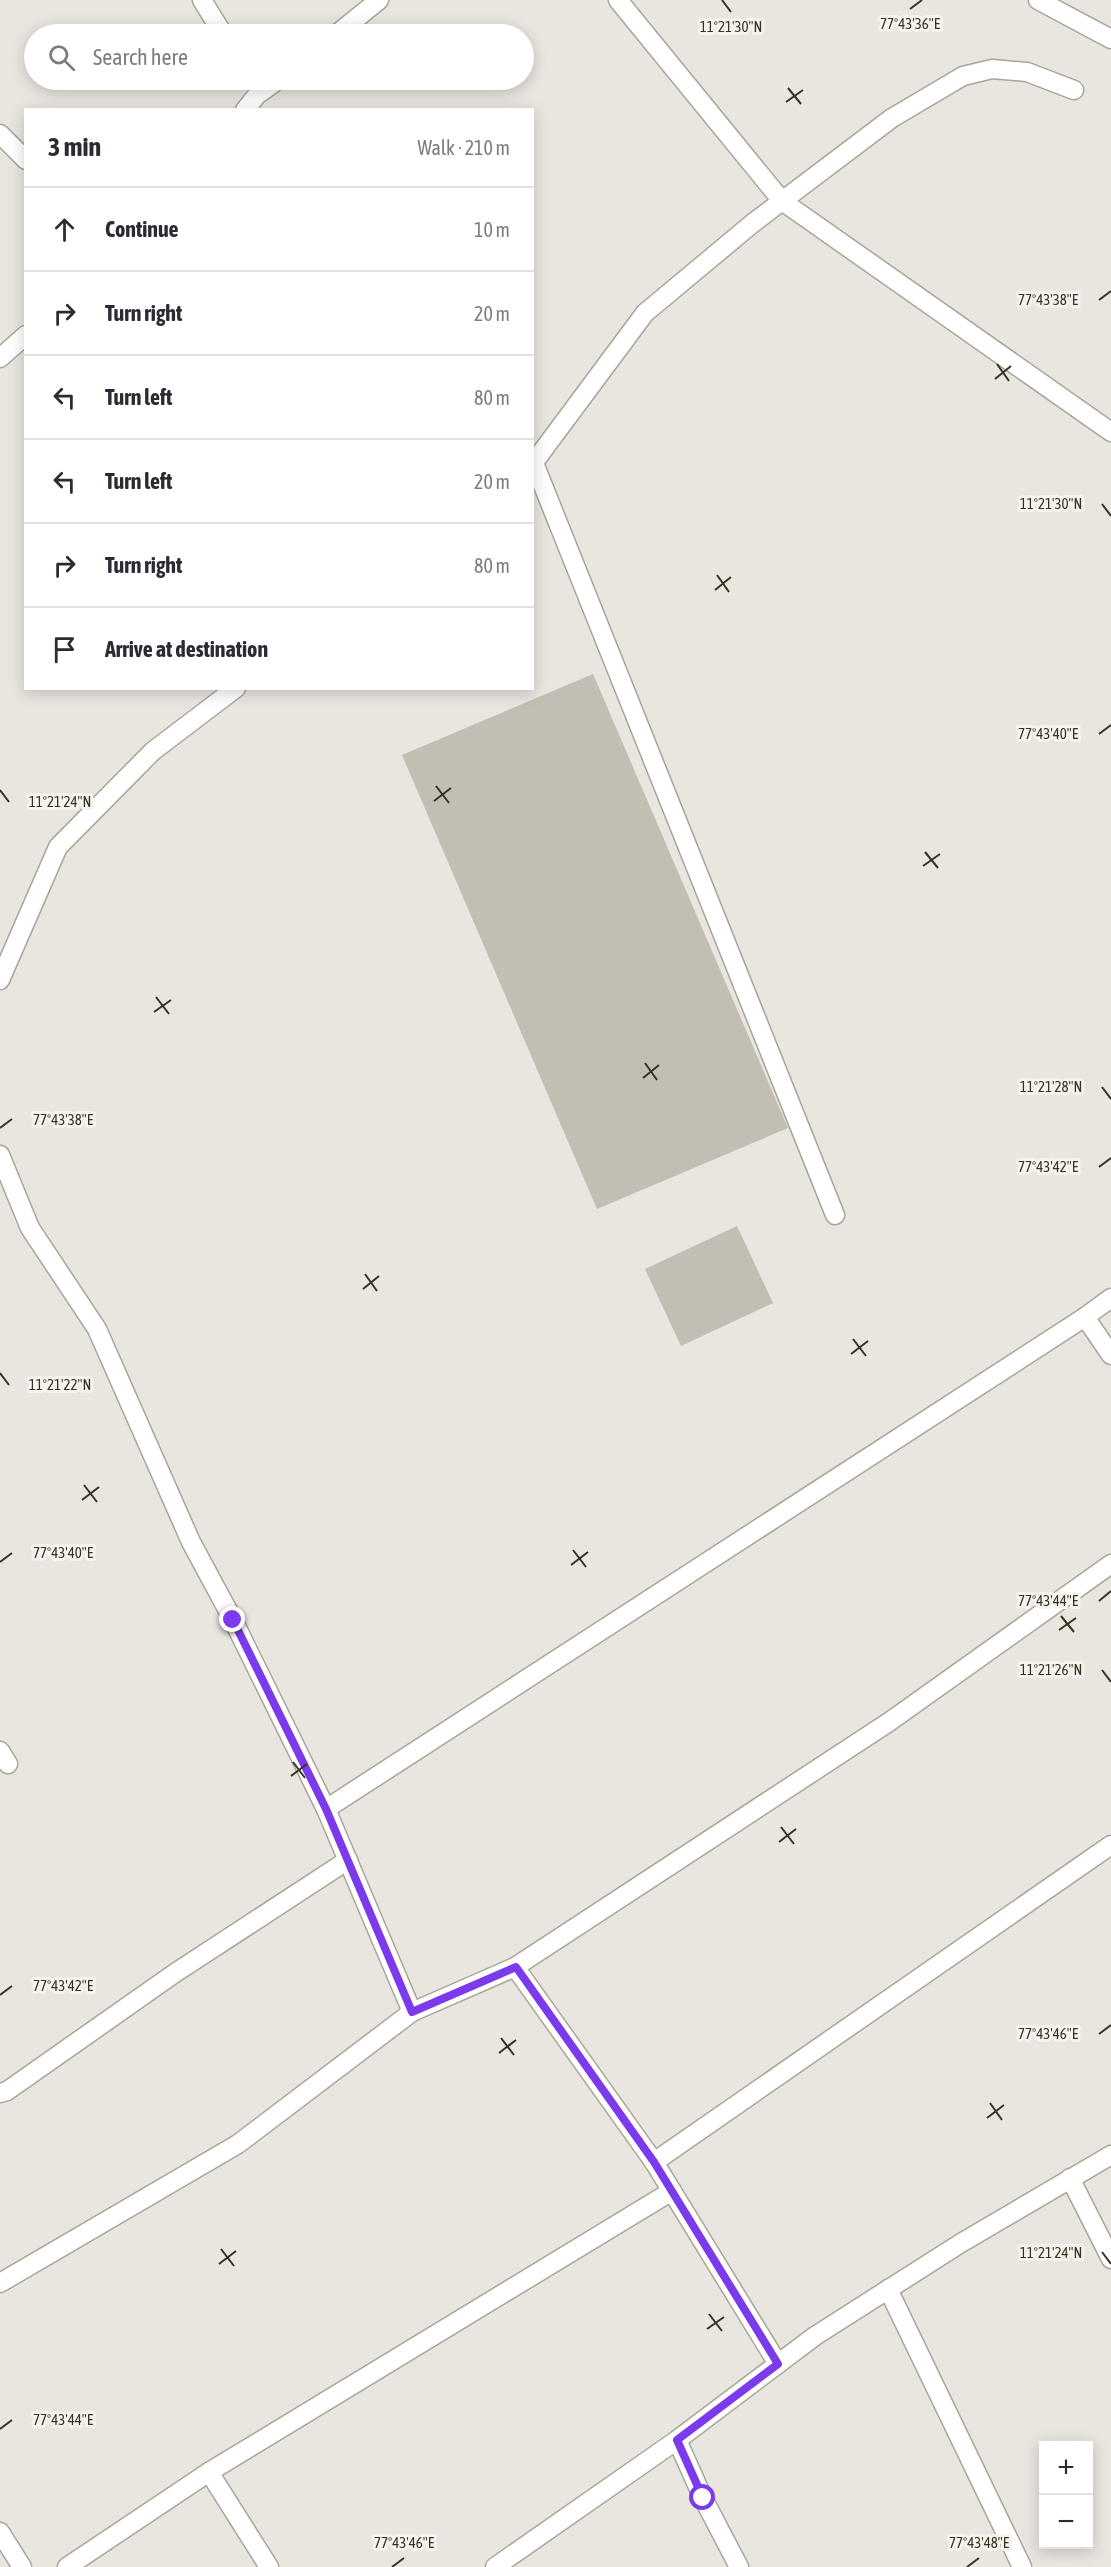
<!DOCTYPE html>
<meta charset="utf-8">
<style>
body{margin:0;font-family:"Asap Condensed",sans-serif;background:#f2f2f3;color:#2b2b33}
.controls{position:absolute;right:18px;bottom:18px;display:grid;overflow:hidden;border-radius:0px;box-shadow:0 3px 15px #0003}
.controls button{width:54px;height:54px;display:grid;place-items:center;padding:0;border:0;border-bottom:2px solid #e1e1e2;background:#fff;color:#2b2b33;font:30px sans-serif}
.stop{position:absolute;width:18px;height:18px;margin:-14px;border:4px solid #7c3aed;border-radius:50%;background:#fff}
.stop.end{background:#7c3aed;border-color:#fff;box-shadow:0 2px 6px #0008}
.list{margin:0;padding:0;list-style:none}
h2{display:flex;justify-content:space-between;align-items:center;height:78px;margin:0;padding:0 24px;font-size:26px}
h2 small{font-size:20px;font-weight:400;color:#7c7c81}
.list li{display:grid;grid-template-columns:39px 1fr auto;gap:18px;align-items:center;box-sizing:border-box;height:84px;padding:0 24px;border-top:2px solid #e1e1e2}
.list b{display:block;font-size:22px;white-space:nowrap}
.list em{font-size:20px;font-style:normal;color:#7c7c81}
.icon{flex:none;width:33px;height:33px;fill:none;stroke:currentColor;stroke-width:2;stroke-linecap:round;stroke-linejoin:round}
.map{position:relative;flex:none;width:1111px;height:2567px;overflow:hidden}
.search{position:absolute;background:#fff;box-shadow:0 3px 15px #0003;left:24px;top:24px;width:510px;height:66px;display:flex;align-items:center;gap:15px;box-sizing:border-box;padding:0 21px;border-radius:33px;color:#7c7c81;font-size:22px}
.panel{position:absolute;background:#fff;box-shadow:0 3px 15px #0003;left:24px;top:108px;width:510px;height:582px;border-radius:0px}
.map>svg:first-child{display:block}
</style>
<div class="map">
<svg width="1111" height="2567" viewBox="0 0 1111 2567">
<rect width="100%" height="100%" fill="#e9e5df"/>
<g fill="#c3beb4">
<path d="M593 674 788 1128 597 1209 402 755Z"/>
<path d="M737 1226 773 1303 681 1346 645 1269Z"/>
</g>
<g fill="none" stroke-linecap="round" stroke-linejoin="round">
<defs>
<g id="street">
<path d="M202 0 223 34"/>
<path d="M618 0 782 201 1111 432"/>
<path d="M1038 0 1111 39"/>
<path d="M337 34 379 0"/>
<path d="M245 110 257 95 278 80"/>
<path d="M0 134 26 160"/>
<path d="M0 358 26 335"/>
<path d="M534 463 835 1215"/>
<path d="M532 465 645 313 753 223 892 118 963 76 992 69 1027 72 1074 90"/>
<path d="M0 980 58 847 153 751 236 688"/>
<path d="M0 1155 30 1228 97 1329 191 1542 233 1620 326 1809 412 2012"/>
<path d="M1085 1317 1111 1355"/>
<path d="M0 1751 8 1764"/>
<path d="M326 1809 1085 1317 1111 1298"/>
<path d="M515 1967 654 2162 778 2364"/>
<path d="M0 2093 7 2091 175 1973 348 1860"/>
<path d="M654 2162 1111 1845"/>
<path d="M1070 2178 1111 2259"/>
<path d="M0 2283 238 2144 412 2012 515 1967 889 1722 1111 1564"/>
<path d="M888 2289 1022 2567"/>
<path d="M677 2440 703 2498 739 2567"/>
<path d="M209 2472 269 2567"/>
<path d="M0 2532 22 2567"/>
<path d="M67 2567 209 2472 672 2191"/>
<path d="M495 2567 677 2440 815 2336 961 2243 1111 2155"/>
</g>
</defs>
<use href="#street" stroke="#a9a59b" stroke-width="21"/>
<use href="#street" stroke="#fff" stroke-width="18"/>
</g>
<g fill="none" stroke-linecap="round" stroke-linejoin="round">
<path stroke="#7c3aed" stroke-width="8" d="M233 1620 326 1809 412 2012 516 1967 654 2162 778 2364 677 2440 703 2498"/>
</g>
<path fill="none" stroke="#383321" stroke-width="2" d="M722 0 731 12M910 9 922 0M788 88 801 104M786 102 803 90M1099 300 1111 291M997 364 1009 381M995 379 1011 366M1102 504 1111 516M717 575 729 592M715 590 731 577M1099 734 1111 725M436 786 449 803M0 790 9 802M434 801 451 788M925 852 938 868M923 866 940 854M156 997 169 1014M154 1012 171 1000M645 1063 657 1080M643 1078 659 1065M1102 1087 1111 1099M0 1128 12 1119M1099 1167 1111 1158M365 1274 377 1291M363 1289 379 1276M853 1339 866 1356M851 1354 868 1341M0 1373 9 1385M84 1485 97 1502M82 1500 99 1487M573 1550 586 1567M0 1562 12 1553M571 1565 588 1552M1099 1601 1111 1591M1061 1616 1074 1632M1059 1630 1076 1618M1102 1670 1111 1682M293 1762 305 1778M291 1776 307 1764M781 1827 794 1844M779 1842 796 1829M0 1995 12 1986M1099 2034 1111 2025M501 2038 514 2055M499 2053 516 2040M990 2103 1002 2120M987 2118 1004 2105M221 2249 234 2266M1102 2252 1111 2264M219 2264 236 2251M709 2314 722 2331M707 2329 724 2317M0 2429 12 2420M392 2567 404 2558M967 2567 979 2558"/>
<g font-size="15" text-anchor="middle" fill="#383321" stroke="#f6f3ef" stroke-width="6" stroke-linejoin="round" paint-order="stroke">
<text x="910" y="29">77°43'36"E</text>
<text x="731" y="32">11°21'30"N</text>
<text x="1048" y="305">77°43'38"E</text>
<text x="1051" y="509">11°21'30"N</text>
<text x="1048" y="739">77°43'40"E</text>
<text x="60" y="807">11°21'24"N</text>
<text x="1051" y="1092">11°21'28"N</text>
<text x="63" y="1125">77°43'38"E</text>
<text x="1048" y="1172">77°43'42"E</text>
<text x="60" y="1390">11°21'22"N</text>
<text x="63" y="1558">77°43'40"E</text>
<text x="1048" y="1606">77°43'44"E</text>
<text x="1051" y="1675">11°21'26"N</text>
<text x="63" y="1991">77°43'42"E</text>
<text x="1048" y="2039">77°43'46"E</text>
<text x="1051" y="2258">11°21'24"N</text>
<text x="63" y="2425">77°43'44"E</text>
<text x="404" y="2548">77°43'46"E</text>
<text x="979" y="2548">77°43'48"E</text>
</g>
</svg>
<div class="controls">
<button>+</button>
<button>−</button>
</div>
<div class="stop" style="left:703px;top:2498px"></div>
<div class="stop end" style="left:233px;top:1620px"></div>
<div class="search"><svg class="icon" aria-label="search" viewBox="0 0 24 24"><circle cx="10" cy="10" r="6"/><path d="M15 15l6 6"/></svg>Search here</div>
<section class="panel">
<h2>3 min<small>Walk · 210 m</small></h2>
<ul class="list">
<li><svg class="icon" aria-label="ahead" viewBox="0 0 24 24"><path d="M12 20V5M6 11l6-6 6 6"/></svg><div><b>Continue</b></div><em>10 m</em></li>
<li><svg class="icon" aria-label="right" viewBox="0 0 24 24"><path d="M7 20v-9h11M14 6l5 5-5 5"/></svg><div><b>Turn right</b></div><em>20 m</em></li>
<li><svg class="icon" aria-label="left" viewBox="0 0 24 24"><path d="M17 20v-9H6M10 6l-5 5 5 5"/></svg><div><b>Turn left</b></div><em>80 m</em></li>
<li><svg class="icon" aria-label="left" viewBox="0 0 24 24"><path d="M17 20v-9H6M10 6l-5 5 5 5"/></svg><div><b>Turn left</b></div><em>20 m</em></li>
<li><svg class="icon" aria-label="right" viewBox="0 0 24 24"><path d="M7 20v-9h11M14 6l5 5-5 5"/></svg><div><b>Turn right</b></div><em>80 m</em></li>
<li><svg class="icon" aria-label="arrive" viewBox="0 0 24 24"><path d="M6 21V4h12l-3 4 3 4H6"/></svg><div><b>Arrive at destination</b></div></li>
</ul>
</section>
</div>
